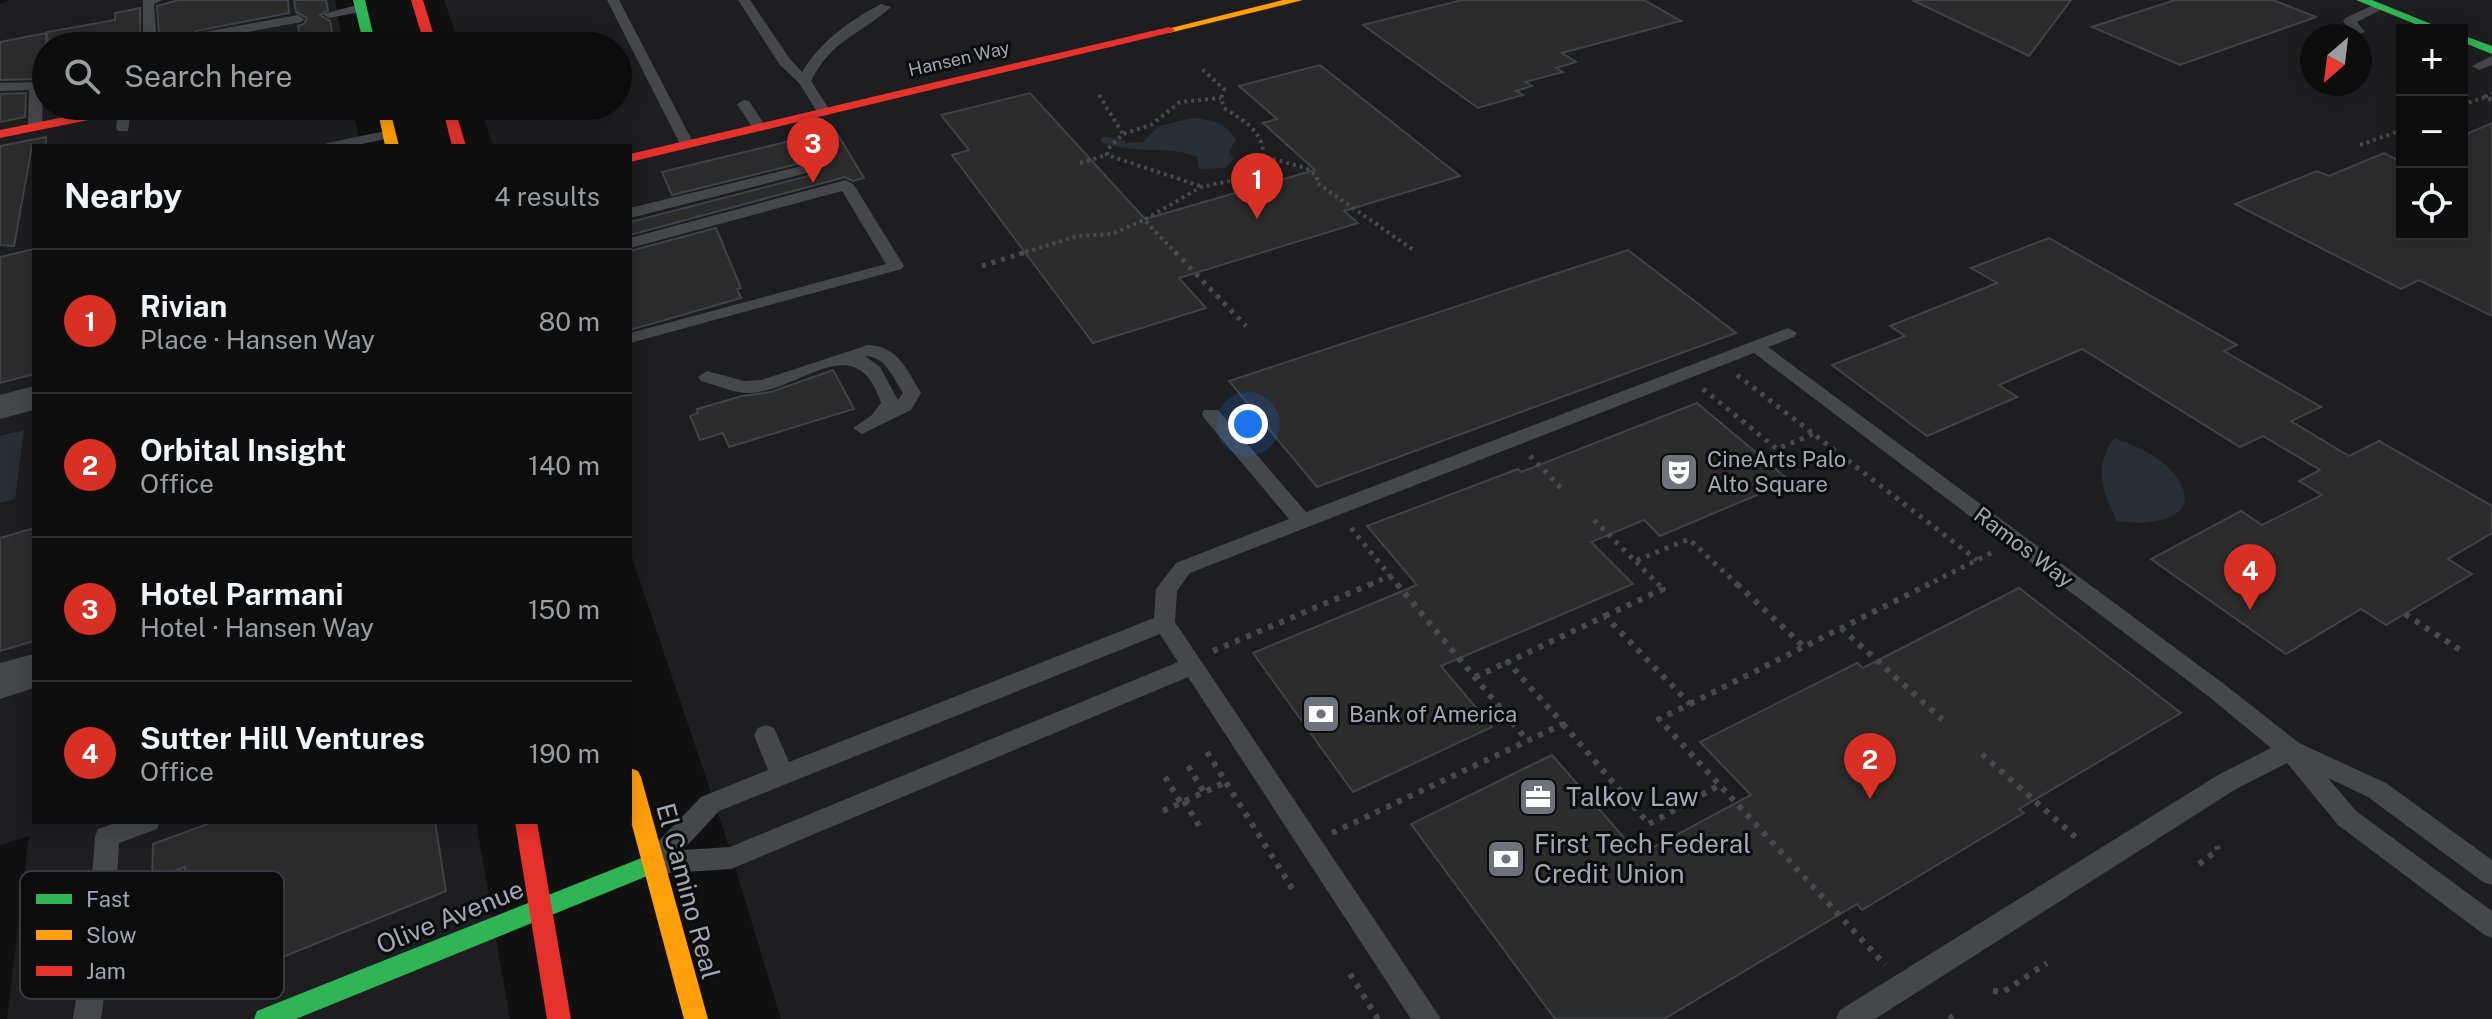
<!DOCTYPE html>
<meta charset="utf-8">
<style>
body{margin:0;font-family:"Public Sans",sans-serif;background:#1b1b1c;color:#f1f3f6}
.controls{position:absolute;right:24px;top:24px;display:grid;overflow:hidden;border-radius:0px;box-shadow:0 4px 20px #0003}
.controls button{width:72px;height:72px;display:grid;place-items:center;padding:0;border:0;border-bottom:2px solid #2d2d2e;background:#0d0d0e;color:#f1f3f6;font:40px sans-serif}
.compass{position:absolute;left:2300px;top:24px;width:72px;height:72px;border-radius:50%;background:#0d0d0e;box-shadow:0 4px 20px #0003;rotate:208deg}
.you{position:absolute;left:1248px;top:424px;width:28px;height:28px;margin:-20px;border:6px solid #fff;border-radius:50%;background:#1a73e8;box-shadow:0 0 0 12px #1a73e833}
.badge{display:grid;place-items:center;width:52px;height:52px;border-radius:50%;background:#d93025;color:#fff;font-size:26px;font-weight:700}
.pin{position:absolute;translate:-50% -66px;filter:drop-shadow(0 2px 4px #0008)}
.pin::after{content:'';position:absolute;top:42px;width:28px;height:24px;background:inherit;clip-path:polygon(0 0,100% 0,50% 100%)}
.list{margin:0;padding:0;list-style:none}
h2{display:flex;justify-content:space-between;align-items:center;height:104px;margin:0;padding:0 32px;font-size:34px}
h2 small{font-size:26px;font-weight:400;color:#9a9c9e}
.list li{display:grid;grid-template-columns:52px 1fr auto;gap:24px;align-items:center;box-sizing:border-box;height:144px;padding:0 32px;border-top:2px solid #2d2d2e}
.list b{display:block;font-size:30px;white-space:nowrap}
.list p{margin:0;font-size:26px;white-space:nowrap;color:#9a9c9e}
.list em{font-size:26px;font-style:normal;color:#9a9c9e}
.icon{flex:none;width:44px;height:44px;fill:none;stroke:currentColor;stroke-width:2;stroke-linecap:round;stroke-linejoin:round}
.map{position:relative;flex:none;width:2492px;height:1019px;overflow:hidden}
.search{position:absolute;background:#0d0d0e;box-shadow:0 4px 20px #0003;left:32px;top:32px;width:600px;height:88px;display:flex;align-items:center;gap:20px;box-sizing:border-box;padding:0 28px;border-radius:44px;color:#9a9c9e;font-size:30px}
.panel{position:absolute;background:#0d0d0e;box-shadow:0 4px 20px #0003;left:32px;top:144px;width:600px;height:680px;border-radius:0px}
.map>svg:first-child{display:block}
</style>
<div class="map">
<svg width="2492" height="1019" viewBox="0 0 2492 1019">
<rect width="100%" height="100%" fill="#111112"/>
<g fill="#1e1e20" fill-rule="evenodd">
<path d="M10 0H335L343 46H46V106H353L360 146H34V822H476L510 1019H7L29 836 0 845V4Z"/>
<path d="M444 0H2492V1019H781L723 828 630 552V146H493L480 106H618V46H460ZM2402 30H2462V234H2402ZM2312 36H2360V84H2312Z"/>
</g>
<g fill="#282e34">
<path d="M1192 118C1210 120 1227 122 1236 140L1229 151 1234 159 1225 168 1199 169 1197 157C1171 146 1147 153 1122 147L1124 143 1143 142 1159 126Z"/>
<path d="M24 430 15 499 0 503V436Z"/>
<path d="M2114 438C2137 446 2163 457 2177 478 2207 521 2144 526 2117 521 2102 492 2093 467 2114 438Z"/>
</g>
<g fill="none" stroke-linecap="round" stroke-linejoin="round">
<path stroke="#282e34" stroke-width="7" d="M1104 140 1123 144"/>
</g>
<g fill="#2c2c2d" stroke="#404246" stroke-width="2">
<path d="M179 0H288L289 13 196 31V46H160L157 6Z"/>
<path d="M294 0H326L328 10 320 15 330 21 333 36 325 41 332 46H301L298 26 304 24 307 18 296 12Z"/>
<path d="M1462 0H1644L1681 21 1562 53 1576 62 1556 68 1563 72 1525 82 1532 86 1516 91 1523 95 1478 108 1363 25Z"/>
<path d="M1912 0H2071L2029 56Z"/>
<path d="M2175 0H2273L2316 17 2180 65 2092 27Z"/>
<path d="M140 8V46H48L47 32 115 20V13Z"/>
<path d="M46 33V86L36 79 0 80V42Z"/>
<path d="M1320 65 1460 176 1344 211 1358 223 1179 278 1206 308 1093 343 952 155 969 150 941 115 1030 93 1145 219 1315 170 1263 123 1277 119 1239 86Z"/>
<path d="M26 93 25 117 0 122V94Z"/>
<path d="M2492 123V316L2419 280 2401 289 2235 204 2317 171 2329 176 2384 153 2402 162V234H2462V136Z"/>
<path d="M835 130 864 178 853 181 845 177 630 235V222L816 174 820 167 809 161 672 195 662 172Z"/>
<path d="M46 137V146H32L14 246 0 245V146Z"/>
<path d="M716 228 741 288 737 289 741 298 630 330V251Z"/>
<path d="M2049 238 2237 345 2224 351 2321 407 2291 421 2349 456 2379 441 2492 506V533L2448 559 2472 574 2386 625 2361 609 2286 654 2151 559 2241 511 2262 525 2322 495 2299 481 2320 470 2263 436 2240 447 2082 349 1999 385 2017 397 1927 436 1832 365 1905 336 1890 326 1997 283 1971 268Z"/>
<path d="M34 249V374L0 383V257Z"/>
<path d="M1628 250 1736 333 1317 487 1229 381Z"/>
<path d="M833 370 854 409 729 447 723 433 700 440 690 416 698 413 697 409 742 396 771 392Z"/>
<path d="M1697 403 1790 481 1660 536 1644 520 1591 542 1633 584 1441 666 1492 727 1353 792 1253 653 1417 585 1367 526 1518 469 1521 472Z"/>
<path d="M34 528V641L0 651V538Z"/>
<path d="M2019 588 2181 713 2019 809 2024 813 1862 910 1857 904 1664 1019H1555L1411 824 1552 755 1639 855 1751 795 1700 742 1857 663 1863 668Z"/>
<path d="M213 822H435L446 891 186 996 185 867 152 879 153 844Z"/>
</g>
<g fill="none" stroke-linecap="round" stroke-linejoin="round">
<g stroke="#47494c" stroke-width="4" stroke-dasharray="3 4" stroke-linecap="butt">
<path d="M1099 95 1123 134"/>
<path d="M2485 97 2492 93"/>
<path d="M2462 105 2485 97 2492 100"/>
<path d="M2360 145 2402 130"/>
<path d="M1266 157 1306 168 1317 176V183L1415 251"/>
<path d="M1080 163 1107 155"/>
<path d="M1200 186 1107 155 1108 149 1123 134 1151 125 1180 102 1221 98"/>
<path d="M1019 254 1078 236 1112 234 1144 220"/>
<path d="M1177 254 1144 220 1201 187 1249 177 1263 165C1267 134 1248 123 1224 108L1221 98 1224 89 1201 68"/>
</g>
<g stroke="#47494c" stroke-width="5" stroke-dasharray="4 6" stroke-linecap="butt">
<path d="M1175 252 1246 326"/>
<path d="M982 266 1026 252"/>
<path d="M1737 375 1977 560"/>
<path d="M1703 389 1777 449 1813 434"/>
<path d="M1530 456 1563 490"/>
<path d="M1594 520 1635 561 1689 539 1739 586"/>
<path d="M1351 528 1390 576 1366 586"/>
<path d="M1636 562 1660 586"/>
<path d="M1390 576 1398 586"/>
<path d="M1925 586 1993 552"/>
</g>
<g stroke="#47494c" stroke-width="6" stroke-dasharray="5 7" stroke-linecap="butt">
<path d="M1397 584 1528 741"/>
<path d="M1737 584 1804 647"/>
<path d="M2405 614 2460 650"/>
<path d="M1605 616 1663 589 1658 584"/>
<path d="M1841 628 1944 721"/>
<path d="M1213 651 1371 584"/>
<path d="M1475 677 1508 662"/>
<path d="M1690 704 1929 584"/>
<path d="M1563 724 1649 824 1720 785"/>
<path d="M1207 752 1295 893"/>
<path d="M1982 754 2080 841"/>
<path d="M1188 766 1204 792"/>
<path d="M1165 777 1181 803"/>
<path d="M1184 801 1201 829"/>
<path d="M1163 811 1224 783"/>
<path d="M1332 833 1563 724 1508 662 1605 616 1690 704 1659 719 1885 965"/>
<path d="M2199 864 2218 850 2217 846"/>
<path d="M1350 974 1378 1019"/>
<path d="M1993 991 2003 992 2047 963"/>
<path d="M1949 1019 1954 1016"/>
</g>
<g fill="#46474a" fill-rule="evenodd">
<path d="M143 0H162L154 4 157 46H143Z"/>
<path d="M607 0H619L694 144 692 147H682L680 144Z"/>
<path d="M738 0H750L790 59 802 72C821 41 849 21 881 4L891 7C860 35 832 39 811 81L831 112 824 116 819 115 799 83 780 65Z"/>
<path d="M361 4 367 8 365 11 329 18 323 14Z"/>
<path d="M2376 4 2386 7 2357 22 2365 32 2354 35 2343 21 2345 18Z"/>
<path d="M298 15 304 19 302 22 215 38 216 46H202L204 32Z"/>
<path d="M367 30 373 34 372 37 334 44 328 40Z"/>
<path d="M2492 56V65L2479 70 2472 66Z"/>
<path d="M36 82 43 86 42 127 35 131 28 127 29 90 0 91V83Z"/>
<path d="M744 100 749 101 766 127 764 130 759 131 754 130 737 104Z"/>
<path d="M119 106 131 109 128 131H118L116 128Z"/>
<path d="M346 106H372L328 118 321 114Z"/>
<path d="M390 130 395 131V137L353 146H325L327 143Z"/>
<path d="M810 164 817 168 815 171 630 218V208Z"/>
<path d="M846 180 854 185 904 266 902 269 630 343V333L886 264 842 191 630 248V238Z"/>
<path d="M1788 328 1797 333 1794 337 1768 347 2224 684 2299 743 2386 783 2492 860V885L2483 882 2368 797 2328 778 2356 811 2492 911V938L2483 934 2338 825 2287 763 2236 789 1875 1019H1836L1840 1010 2218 775 2271 748 2208 696 1754 353 1190 573 1177 591 1175 622 1441 1019H1411L1188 677 731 869 654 874 645 871 641 863 645 855 701 797 768 770 754 735 758 728 766 725 774 728 789 762 1154 618 1156 589 1176 563 1289 519 1204 418 1202 414 1204 410H1218L1306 512ZM1160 634 1178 662 730 847 683 850 719 811Z"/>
<path d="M868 345C898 346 907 370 921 393L911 410 862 434 853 428 872 415 881 403C856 326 802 390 750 393 733 393 716 385 701 381L698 377 707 371 744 381 761 380ZM865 356C886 356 893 378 903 393L898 400 880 367Z"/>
<path d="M119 822H160L157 829 119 843 115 914 101 1019H73L89 914 95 837 98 829Z"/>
</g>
<g fill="#46474a" fill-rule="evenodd">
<path d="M34 386V410L0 419V395Z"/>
<path d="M34 654V688L0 699V663Z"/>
</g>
<g fill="#30b455" fill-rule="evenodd">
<path d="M353 0H365L376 46H364Z"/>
<path d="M2356 0H2372L2446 30H2430Z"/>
<path d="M2462 35 2492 46V54L2462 42Z"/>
<path d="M654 853 662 856 665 863 662 870 296 1019H254L257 1011Z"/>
</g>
<g fill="#ff9f0a" fill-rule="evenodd">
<path d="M1283 0H1303L1169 33 1163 30Z"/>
<path d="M377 106H389L399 146H385Z"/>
<path d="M630 768 638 771 641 777 708 1019H684L630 818Z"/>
</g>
<g fill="#e5322d" fill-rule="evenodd">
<path d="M411 0H423L437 46H425Z"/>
<path d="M1169 27 1175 30 1173 32 630 162V154Z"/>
<path d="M119 106H144L138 110 0 138V130Z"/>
<path d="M442 106H454L466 146H452Z"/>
<path d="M515 822H537L571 1019H547Z"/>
</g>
</g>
<defs>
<symbol id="theatre-square" viewBox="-11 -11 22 22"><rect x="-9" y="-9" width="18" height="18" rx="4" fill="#6f727b" stroke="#0c0c0d"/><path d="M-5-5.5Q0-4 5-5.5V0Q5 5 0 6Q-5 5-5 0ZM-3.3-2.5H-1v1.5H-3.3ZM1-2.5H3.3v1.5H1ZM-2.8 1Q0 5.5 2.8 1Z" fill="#fff"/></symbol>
<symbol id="bank-square" viewBox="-11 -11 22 22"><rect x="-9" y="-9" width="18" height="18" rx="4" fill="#6f727b" stroke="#0c0c0d"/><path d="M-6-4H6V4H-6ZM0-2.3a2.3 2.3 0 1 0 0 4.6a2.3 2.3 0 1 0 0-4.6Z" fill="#fff"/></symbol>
<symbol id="office-square" viewBox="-11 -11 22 22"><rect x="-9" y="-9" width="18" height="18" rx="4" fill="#6f727b" stroke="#0c0c0d"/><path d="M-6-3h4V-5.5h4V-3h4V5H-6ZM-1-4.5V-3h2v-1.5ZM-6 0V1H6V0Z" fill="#fff"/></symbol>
</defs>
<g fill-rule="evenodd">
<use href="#theatre-square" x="1657" y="450" width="44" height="44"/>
<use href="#bank-square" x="1299" y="692" width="44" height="44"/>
<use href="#office-square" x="1516" y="775" width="44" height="44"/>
<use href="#bank-square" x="1484" y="837" width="44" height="44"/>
</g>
<g text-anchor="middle" stroke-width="6" stroke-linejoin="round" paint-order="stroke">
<g font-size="18" fill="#a2a7b3" stroke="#0c0c0d">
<text transform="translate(959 59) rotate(-13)" y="6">Hansen Way</text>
</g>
<g font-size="22" fill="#a2a7b3" stroke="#0c0c0d" text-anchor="start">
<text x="1707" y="467">CineArts Palo<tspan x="1707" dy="25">Alto Square</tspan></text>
<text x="1349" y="722">Bank of America</text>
</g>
<g font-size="22" fill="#a2a7b3" stroke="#0c0c0d">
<text transform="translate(2024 547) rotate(37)" y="8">Ramos Way</text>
</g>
<g font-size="26" fill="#a2a7b3" stroke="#0c0c0d" text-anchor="start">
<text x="1566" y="806">Talkov Law</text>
<text x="1534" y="853">First Tech Federal<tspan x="1534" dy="30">Credit Union</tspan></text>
</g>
<g font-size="26" fill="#a2a7b3" stroke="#0c0c0d">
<text transform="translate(688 891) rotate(75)" y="9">El Camino Real</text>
<text transform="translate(450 917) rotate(-22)" y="9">Olive Avenue</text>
</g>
</g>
<rect x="20" y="871" width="264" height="128" rx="12" fill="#0c0c0d" stroke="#393a3f" stroke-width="2"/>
<rect x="36" y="894" width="36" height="10" fill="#30b455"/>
<rect x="36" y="930" width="36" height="10" fill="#ff9f0a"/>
<rect x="36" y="966" width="36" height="10" fill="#e5322d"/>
<g font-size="22" fill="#a2a7b3">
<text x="86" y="907">Fast</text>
<text x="86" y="943">Slow</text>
<text x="86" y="979">Jam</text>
</g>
</svg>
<div class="controls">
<button>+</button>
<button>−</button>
<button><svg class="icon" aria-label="locate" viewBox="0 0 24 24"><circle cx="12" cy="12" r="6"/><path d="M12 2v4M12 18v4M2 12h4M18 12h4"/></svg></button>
</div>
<svg class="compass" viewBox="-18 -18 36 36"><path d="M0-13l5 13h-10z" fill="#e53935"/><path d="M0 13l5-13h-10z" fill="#9a9c9e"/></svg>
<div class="you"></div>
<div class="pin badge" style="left:1257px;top:219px">1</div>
<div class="pin badge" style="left:1870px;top:799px">2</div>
<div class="pin badge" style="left:813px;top:183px">3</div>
<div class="pin badge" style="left:2250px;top:610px">4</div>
<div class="search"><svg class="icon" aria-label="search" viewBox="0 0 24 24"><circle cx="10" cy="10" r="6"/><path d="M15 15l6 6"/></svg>Search here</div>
<section class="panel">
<h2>Nearby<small>4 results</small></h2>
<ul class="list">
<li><span class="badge">1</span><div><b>Rivian</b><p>Place · Hansen Way</p></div><em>80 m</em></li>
<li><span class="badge">2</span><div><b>Orbital Insight</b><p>Office</p></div><em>140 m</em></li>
<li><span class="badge">3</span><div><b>Hotel Parmani</b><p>Hotel · Hansen Way</p></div><em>150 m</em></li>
<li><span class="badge">4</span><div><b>Sutter Hill Ventures</b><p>Office</p></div><em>190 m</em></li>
</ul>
</section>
</div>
